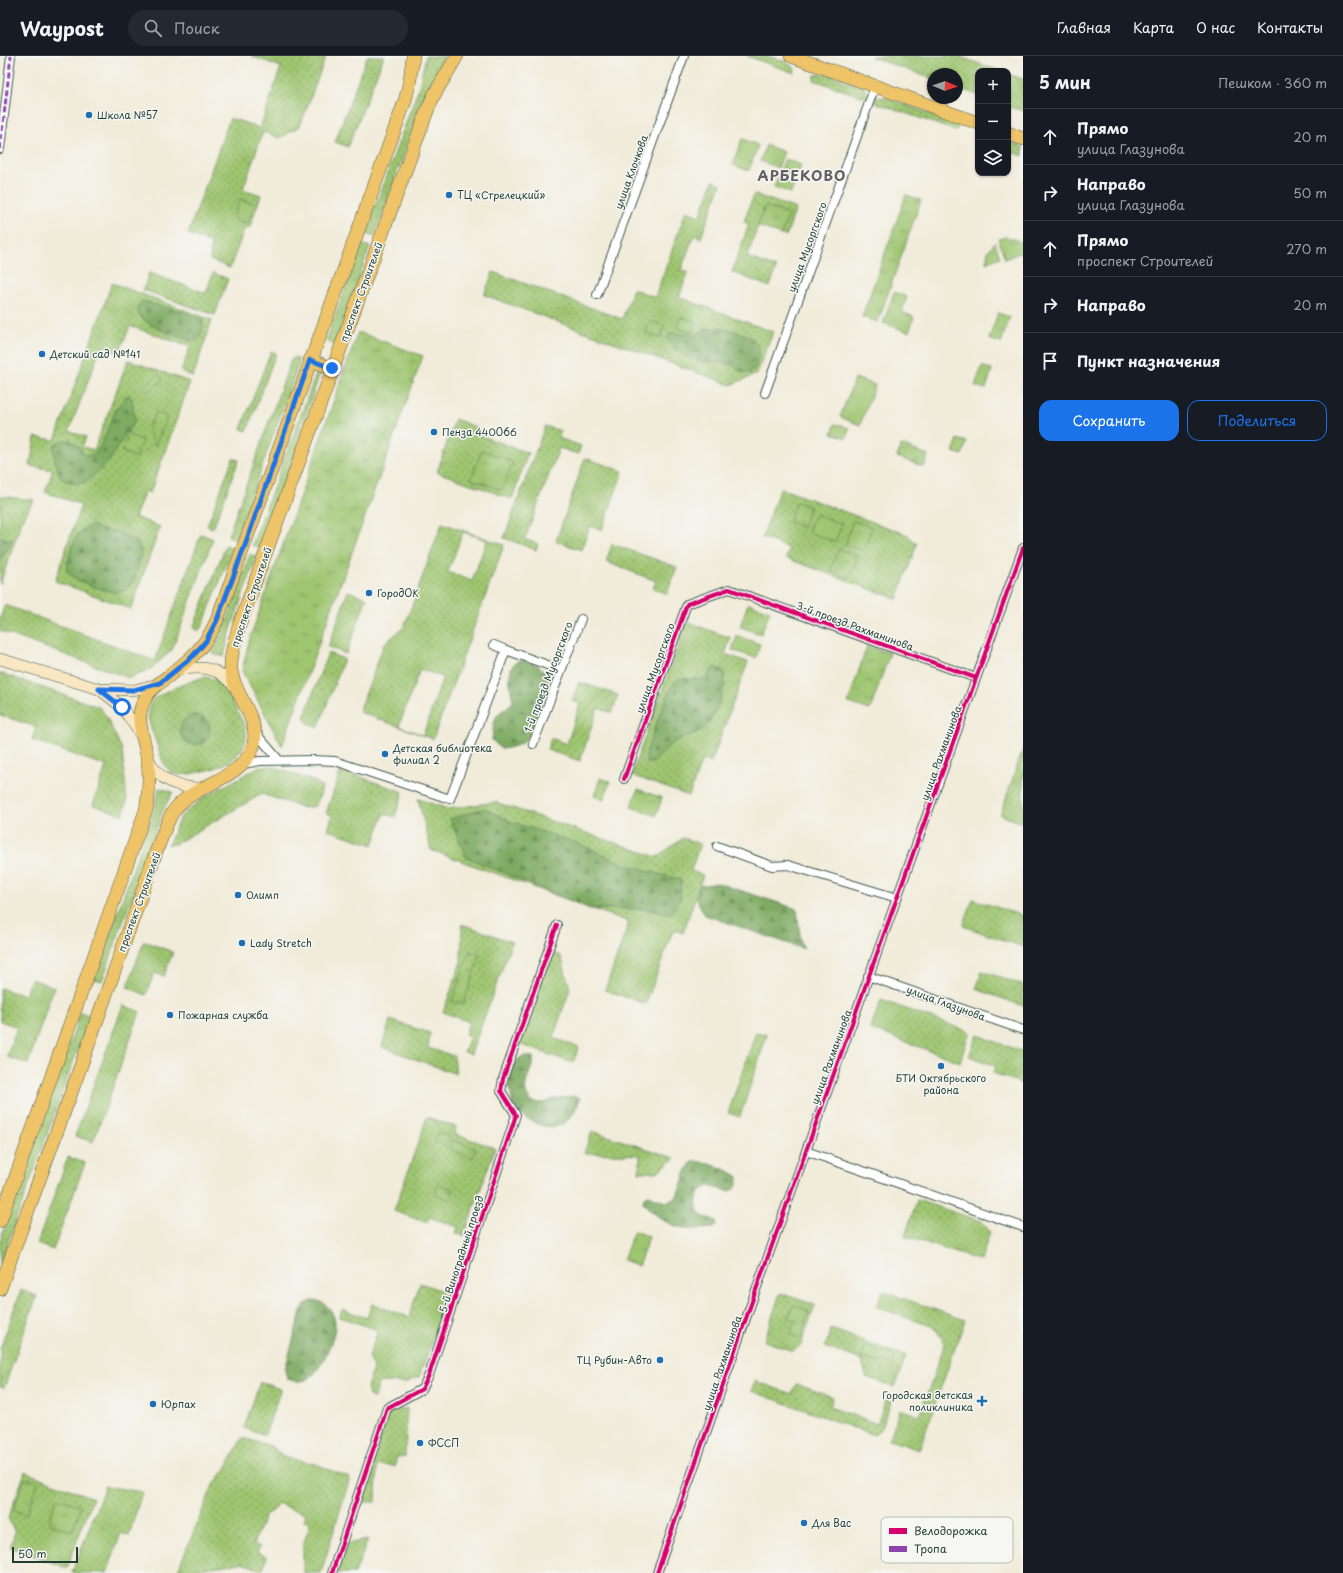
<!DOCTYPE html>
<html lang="ru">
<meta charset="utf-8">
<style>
body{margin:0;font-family:"Playpen Sans",sans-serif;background:#242831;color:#f1f3f6}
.controls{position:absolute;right:12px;top:12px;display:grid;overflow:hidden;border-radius:8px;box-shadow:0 1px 3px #0004}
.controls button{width:36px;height:36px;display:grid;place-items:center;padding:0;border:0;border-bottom:1px solid #363941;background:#171b24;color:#f1f3f6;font:20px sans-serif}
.compass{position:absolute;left:927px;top:12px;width:36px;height:36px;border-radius:50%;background:#171b24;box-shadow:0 1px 3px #0004;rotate:92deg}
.scale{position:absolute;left:12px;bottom:10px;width:66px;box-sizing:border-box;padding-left:4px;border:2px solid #1f3d34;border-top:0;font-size:11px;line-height:14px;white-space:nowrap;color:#1f3d34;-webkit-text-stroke:3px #f6f6f2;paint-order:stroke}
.stop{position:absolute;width:12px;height:12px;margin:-9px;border:3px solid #1a73e8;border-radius:50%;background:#fff}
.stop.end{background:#1a73e8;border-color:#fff;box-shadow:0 1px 4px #0008}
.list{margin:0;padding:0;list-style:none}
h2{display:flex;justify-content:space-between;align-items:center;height:52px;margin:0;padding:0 16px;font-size:17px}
h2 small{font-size:13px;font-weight:400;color:#9ea1a6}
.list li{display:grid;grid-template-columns:26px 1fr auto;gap:12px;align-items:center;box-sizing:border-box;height:56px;padding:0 16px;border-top:1px solid #363941}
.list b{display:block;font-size:15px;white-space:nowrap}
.list p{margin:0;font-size:13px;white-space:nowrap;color:#9ea1a6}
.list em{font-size:13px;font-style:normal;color:#9ea1a6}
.actions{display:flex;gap:8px;padding:12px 16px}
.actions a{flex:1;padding:9px 0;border:1px solid #1a73e8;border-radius:12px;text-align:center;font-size:14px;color:#1a73e8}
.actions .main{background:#1a73e8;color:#fff}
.icon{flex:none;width:22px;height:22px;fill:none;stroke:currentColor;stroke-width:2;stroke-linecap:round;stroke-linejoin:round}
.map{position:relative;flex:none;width:1023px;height:1517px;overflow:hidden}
header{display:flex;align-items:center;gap:24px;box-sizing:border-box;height:56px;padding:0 20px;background:#171b24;border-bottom:1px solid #363941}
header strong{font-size:19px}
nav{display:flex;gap:22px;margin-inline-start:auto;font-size:14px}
.search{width:280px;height:36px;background:#242831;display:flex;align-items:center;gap:10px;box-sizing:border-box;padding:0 14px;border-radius:22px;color:#9ea1a6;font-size:15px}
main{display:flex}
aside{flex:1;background:#171b24}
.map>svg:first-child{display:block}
</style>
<header>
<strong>Waypost</strong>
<div class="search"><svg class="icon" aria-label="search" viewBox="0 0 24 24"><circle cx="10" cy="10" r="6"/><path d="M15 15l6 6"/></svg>Поиск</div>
<nav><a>Главная</a><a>Карта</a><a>О нас</a><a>Контакты</a></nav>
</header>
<main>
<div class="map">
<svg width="1023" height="1517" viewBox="0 0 1023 1517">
<defs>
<pattern id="grass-dots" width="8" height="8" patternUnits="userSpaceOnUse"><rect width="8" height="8" fill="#9ec570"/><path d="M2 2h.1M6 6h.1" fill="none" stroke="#80a15d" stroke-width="1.8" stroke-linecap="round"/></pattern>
<pattern id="forest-firs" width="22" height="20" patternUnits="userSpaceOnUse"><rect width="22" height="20" fill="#7eaa62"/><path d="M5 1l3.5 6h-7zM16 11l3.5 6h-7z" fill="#678c52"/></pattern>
<pattern id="park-tufts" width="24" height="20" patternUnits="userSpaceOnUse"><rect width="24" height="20" fill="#9ec570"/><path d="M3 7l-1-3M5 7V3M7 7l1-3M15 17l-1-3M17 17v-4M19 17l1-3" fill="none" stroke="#80a15d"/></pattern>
<pattern id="garden-furrows" width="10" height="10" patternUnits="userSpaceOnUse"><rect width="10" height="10" fill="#9ec570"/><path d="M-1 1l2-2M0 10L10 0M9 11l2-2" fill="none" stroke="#80a15d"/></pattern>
</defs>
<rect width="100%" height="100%" fill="#f6f6f2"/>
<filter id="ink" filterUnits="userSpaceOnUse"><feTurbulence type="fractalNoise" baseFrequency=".025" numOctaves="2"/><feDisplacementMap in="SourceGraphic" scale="8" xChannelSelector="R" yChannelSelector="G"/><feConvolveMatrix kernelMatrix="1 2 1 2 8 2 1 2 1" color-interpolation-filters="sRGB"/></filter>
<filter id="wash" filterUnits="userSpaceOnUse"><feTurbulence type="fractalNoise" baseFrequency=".012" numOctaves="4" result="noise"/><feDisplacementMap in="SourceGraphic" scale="16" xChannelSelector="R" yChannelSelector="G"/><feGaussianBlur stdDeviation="0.9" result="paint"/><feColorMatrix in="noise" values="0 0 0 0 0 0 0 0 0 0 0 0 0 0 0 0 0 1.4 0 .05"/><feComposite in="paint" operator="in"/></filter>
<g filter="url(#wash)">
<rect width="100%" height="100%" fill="#f1ebd9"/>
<g fill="url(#grass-dots)" stroke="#5e8152" fill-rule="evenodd">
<path d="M251 0H326L300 70 280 82 263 76 243 133 261 139 250 171 244 174 230 212 210 204 211 187 188 178 230 62 260 72 281 11Z"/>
<path d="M367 0H384L348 91 335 86Z"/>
<path d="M426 0H444L426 37 374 180 365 177 418 34Z"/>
<path d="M747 0C765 0 782 0 795 13L794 17Z"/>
<path d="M872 0H958L1000 15H978V39L957 32V18H933V23L871 1Z"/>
<path d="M827 18 864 32 867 39 866 42 814 24 815 19Z"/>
<path d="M1008 18 1023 23V55L1008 50Z"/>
<path d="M883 41 959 68 956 75 874 46 876 42Z"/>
<path d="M1008 85 1023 91V100L1008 95Z"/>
<path d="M713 125 721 128 701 182 694 179 681 214 688 217 679 241 773 276 757 318 731 329 484 239 493 216 622 263 633 233 655 241 686 155 700 160Z"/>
<path d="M754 138 796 153 786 180 781 179 788 159 765 150 747 201 776 212 770 231 732 216 749 168 744 166Z"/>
<path d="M362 188 370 191 334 289 326 285Z"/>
<path d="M149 217 206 237 213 217 228 223 215 259 143 234Z"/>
<path d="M112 227 212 264 193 321 181 316 190 291 130 270 119 297 101 291 69 375 86 381 82 391 94 394 128 304 190 326 150 437 145 435 135 461 160 471 131 553 55 525 81 449 45 436 53 414 30 410 35 381 55 384Z"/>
<path d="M271 295 276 297 247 375 241 373Z"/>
<path d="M295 301 298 303 299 307 236 483 228 480 291 304Z"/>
<path d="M319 310 322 312 298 381V389L260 492 252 489Z"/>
<path d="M455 363 478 372 476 378 528 397 512 443 437 416Z"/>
<path d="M545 370 561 375 559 382 581 390 578 398 559 392 525 483 538 488 536 494 504 482Z"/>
<path d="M233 402 239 404 213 472 207 470Z"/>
<path d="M585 402 623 415 602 474 590 470 581 494 556 485Z"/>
<path d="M780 432 908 479 917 488 897 543 786 502 789 492 762 482Z"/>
<path d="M0 440 34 444 23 462 0 528Z"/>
<path d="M442 467 504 489 433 683 359 656 384 588 404 571ZM463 476 487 484 472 525 448 516ZM420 613 443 621 423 679 399 670Z"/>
<path d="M201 478 213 483 172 594 152 612 129 622 0 575V562L5 549 155 605Z"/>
<path d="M612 488 677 511 667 538 653 532 656 525 606 506Z"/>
<path d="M226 489 233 492 202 571 199 574H196L194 570Z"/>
<path d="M250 498 257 501C245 534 231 567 224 601L212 597C229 566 238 531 250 498Z"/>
<path d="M348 535 367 542 346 598 328 591Z"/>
<path d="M687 566 731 582 725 598 748 606 711 707 702 704 689 740 631 719Z"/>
<path d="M328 597 344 603 318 672 308 667 304 661Z"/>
<path d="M0 617 99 651 106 660 122 693 127 745 123 759 93 749 106 710 32 684 36 671 0 659Z"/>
<path d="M203 621C223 622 227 635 235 651 239 659 245 668 246 676 248 700 222 712 203 715 194 717 182 721 173 717 163 712 161 699 157 689 154 679 148 668 148 657 148 652 151 644 155 642 169 633 187 627 203 621Z"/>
<path d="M1023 693V767L1000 759Z"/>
<path d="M271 710 316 726 322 730 321 736 316 750 304 752 262 738 175 788 168 789 180 761 203 742 258 711Z"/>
<path d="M341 714 403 736 395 761 384 757 373 789 328 774 332 759 326 757Z"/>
<path d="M159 732 173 736 163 754 102 925 94 923 155 751Z"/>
<path d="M418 743 449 753 495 746 657 801 683 782 700 788 691 815 703 819 683 877 673 874 646 948 605 934 629 866 431 794Z"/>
<path d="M973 843 1023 860V891L963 870Z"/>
<path d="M462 868 512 886 471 998 464 996 470 981 465 979 469 966 443 956 461 906Z"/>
<path d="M144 885 173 896 164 920 154 917 146 939 127 931Z"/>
<path d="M551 896 561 900 570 933 553 982 579 991 573 1007 519 988Z"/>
<path d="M982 915 1023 929V950L976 933Z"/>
<path d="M31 923 54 931 28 1008 7 1001 17 971 0 965V932L25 940Z"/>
<path d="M881 944 970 976 960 1006 870 973Z"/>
<path d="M123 949 140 956 93 1086 75 1080Z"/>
<path d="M81 956 90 960 0 1208V1184Z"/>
<path d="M390 964 430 977 428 992 454 1000 456 1018 382 991Z"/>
<path d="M977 979 1023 996V1028L993 1017 996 1010 969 1000Z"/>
<path d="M427 1061 456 1071 455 1078 495 1092 464 1180 456 1177 458 1171 429 1161 427 1167 394 1155Z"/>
<path d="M592 1075 675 1102 657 1116H639L640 1099 584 1097Z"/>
<path d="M68 1101 85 1107 53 1194 37 1188Z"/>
<path d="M917 1144 981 1165 990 1176 981 1205 905 1180Z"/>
<path d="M420 1227 440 1234 447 1244 419 1321 405 1327 380 1326 374 1342 369 1340 367 1331 373 1312 369 1300 378 1274 339 1261 342 1253 367 1262 372 1248 409 1261Z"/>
<path d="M21 1234 37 1240 4 1332 0 1331V1293Z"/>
<path d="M882 1235 965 1264 919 1394 889 1384 900 1353 919 1360 945 1287 934 1271 876 1251Z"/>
<path d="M780 1237 815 1249 801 1289 793 1295 764 1285Z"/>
<path d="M831 1273 906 1300 895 1331 866 1321 862 1304 825 1291Z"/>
<path d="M755 1325 792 1338 796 1328 833 1341 830 1351 877 1368 886 1344 891 1346 881 1372 874 1379 751 1335Z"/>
<path d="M260 1326 281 1333 265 1379 244 1372Z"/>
<path d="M407 1352 405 1401H396V1410L377 1409 376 1446H360L389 1356Z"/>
<path d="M242 1382 271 1390 286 1402 316 1408 350 1422 321 1517H303V1489L310 1468 304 1465 306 1458 277 1447 274 1454 265 1459 253 1488 260 1491 257 1496 267 1501 262 1514 241 1507 177 1516 213 1429 225 1414Z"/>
<path d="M25 1416 93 1442 67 1512 10 1491 15 1476 8 1462Z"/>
<path d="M105 1430 142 1436 129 1480 121 1477 107 1517H72Z"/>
<path d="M368 1484 355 1517H337L346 1488Z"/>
</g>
<g fill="url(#forest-firs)" stroke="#4e744b">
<path d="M143 245 190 258 203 264C204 273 202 280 195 285 182 284 150 271 141 261 139 259 138 256 137 253L140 246Z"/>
<path d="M720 272C736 275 766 281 758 303 757 309 755 313 750 317 736 317 738 310 728 308 721 306 713 307 706 306 693 304 672 297 668 283L670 277H674L694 280 706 273Z"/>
<path d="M129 339 132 343 135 365 120 387 110 404 91 422 84 427 76 428 61 423C58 413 52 399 54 389L62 384H70L79 391 84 399 87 400 96 397 103 385 116 353 126 340Z"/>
<path d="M93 469 100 473 118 476 138 487C143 496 141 502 138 511 136 518 134 527 127 532 124 536 117 536 113 536 102 534 70 524 66 514 71 496 72 474 93 469Z"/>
<path d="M0 481 13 484 0 505Z"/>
<path d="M517 605C531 604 544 609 548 624L531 678C524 688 513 692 501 693L492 684C493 678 493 670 495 664 497 656 508 652 513 645 511 633 505 614 517 605Z"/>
<path d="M716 612 723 614C730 627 714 665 703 673 694 680 681 680 673 687 665 693 660 701 653 707H647C647 706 646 702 646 701 646 692 670 629 677 624 682 621 698 624 705 623L713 613Z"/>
<circle cx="195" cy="674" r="15"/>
<path d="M484 752 512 766 577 787 624 808 681 824 680 844 671 858 643 853H590L466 801 450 763Z"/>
<path d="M718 827 797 853 801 887 804 893 705 859 696 843 699 830Z"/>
<path d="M524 1000 533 1001C535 1014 516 1032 532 1046L544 1047 553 1043 563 1041 575 1040 580 1042C578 1051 570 1065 561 1069 549 1076 518 1062 513 1049 512 1045 511 1041 511 1037 509 1030 508 1022 511 1015 514 1008 516 1003 524 1000Z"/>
<path d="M694 1105C706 1106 729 1113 738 1121 738 1143 721 1133 709 1130 706 1132 702 1133 700 1135 695 1142 695 1156 704 1161 708 1162 712 1162 716 1165V1168L714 1172C679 1175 667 1171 643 1147L644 1141 648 1139 666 1146 675 1143C682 1134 684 1110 694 1105Z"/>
<path d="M316 1244C326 1247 334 1255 335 1266 337 1280 320 1317 308 1323 300 1327 295 1325 287 1323L285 1313 301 1255C305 1249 308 1244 316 1244Z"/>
</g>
<g fill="url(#park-tufts)" stroke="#5e8152">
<path d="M742 83 758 89 749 115 733 109Z"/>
<path d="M766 89 784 96 778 112 760 105Z"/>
<path d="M906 139 921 144 878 266 862 261Z"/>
<path d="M240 143 255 148 248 168 233 163Z"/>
<path d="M765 150 789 159 781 179 758 170Z"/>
<path d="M1006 181 1015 183 1022 187 1023 195 1005 203 998 183Z"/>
<path d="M995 186 1000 201 986 207 988 195Z"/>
<path d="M894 236 907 241 902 256 914 261 909 276 883 267Z"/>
<path d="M998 257 1010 261 1001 287 989 283Z"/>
<path d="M681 261 696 266 692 277 677 272Z"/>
<path d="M650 265 664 270 661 282 646 277Z"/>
<path d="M358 276 423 300 282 690 242 615 249 585Z"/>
<path d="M982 310 992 314 986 333 975 330Z"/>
<path d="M158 318 163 324 148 336 143 330Z"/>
<path d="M156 356 167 361 155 390 148 373Z"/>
<path d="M128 379 142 384 136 401 122 396Z"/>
<path d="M958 383 967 386 962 399 953 396Z"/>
<path d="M901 389 928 399 924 411 897 401Z"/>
<path d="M482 394 513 406 502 434 471 423Z"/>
<path d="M796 446 810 451 803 471 789 466Z"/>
<path d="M853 465 872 471 864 495 845 489Z"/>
<path d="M839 493 858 500 849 522 830 515Z"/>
<path d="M748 547 770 555 761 578 740 571Z"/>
<path d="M867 590 890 597 870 654 848 647Z"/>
<path d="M600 722 610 725 604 744 594 740Z"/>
<path d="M638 733 662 742 656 760 631 751Z"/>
<path d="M470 895 480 899 463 949 452 945Z"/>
<path d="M756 976 767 979 740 1061 728 1057Z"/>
<path d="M438 1076 449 1081 446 1091 434 1086Z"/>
<path d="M452 1084 476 1093 473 1102 449 1093Z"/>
<path d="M438 1128 454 1134 450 1144 435 1138Z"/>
<path d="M634 1175 649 1181 638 1210 623 1204Z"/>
<path d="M793 1249 809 1255 801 1282 791 1279 795 1264 789 1262Z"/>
<path d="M865 1289 895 1300 892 1309 879 1304 878 1307 861 1301Z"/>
<path d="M25 1422 38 1426 26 1459 13 1454Z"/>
<path d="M57 1442 81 1450 72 1475 48 1467Z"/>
</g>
<path fill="url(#garden-furrows)" stroke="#5e8152" d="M579 626 618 639 612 657 598 652 580 705 547 694 551 682 567 688 580 648 572 645Z"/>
<g fill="#9ec570" stroke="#5e8152">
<path d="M785 103 801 109 791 137 774 131Z"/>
<path d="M855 322 875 329 860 369 840 361Z"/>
<path d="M835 368 849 372 846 382 832 377Z"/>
<path d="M815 458 842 468 835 486 808 476Z"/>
<path d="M737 580 760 588 756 602 732 594Z"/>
</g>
</g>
<g filter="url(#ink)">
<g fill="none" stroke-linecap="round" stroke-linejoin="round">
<defs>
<g id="street">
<path d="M0 93 11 0"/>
<path d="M597 239 684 0"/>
<path d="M765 337 875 30"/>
<path d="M506 594 561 614"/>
<path d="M256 675 260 682 279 704"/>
<path d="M533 688 581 563"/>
<path d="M243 708 260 705 313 704 335 705 450 743 506 594 494 589"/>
<path d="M624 723 687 548 729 533 976 622"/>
<path d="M717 790 772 810 788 809 897 842"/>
<path d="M868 920 1023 974"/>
<path d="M806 1095 1023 1171"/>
<path d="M332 1517 387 1352 422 1333 429 1319 516 1059 501 1035 503 1023 557 869"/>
<path d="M657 1517 757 1231 1023 492"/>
</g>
<g id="secondary">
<path d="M0 603 99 633 134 634 158 628"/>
<path d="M176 614C203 610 217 610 235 631"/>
<path d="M99 633 122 651 141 679"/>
<path d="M148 702C158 725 180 733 205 732"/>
</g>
<g id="primary">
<path d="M791 0 978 67"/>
<path d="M1008 77 1023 83"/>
<path d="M310 304 332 312"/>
<path d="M0 1165 146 754C149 738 150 723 148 707 145 678 129 659 152 633 180 610 202 599 217 564L405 45 410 24 413 0"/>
<path d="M0 1233C31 1143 66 1054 97 964 112 921 127 878 143 834 151 810 159 785 170 761 187 727 239 728 253 691 262 664 234 640 231 614 230 599 235 585 239 570L427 55 434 39 457 0"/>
</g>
</defs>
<use href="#street" stroke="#3e574d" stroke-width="10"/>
<use href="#secondary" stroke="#3e574d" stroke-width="12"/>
<use href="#primary" stroke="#3e574d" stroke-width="14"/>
<use href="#street" stroke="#fff" stroke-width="8"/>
<use href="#secondary" stroke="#f9e7c3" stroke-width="11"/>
<use href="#primary" stroke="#efc469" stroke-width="13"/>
<path stroke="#8e44ad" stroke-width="3" stroke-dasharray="6 3" stroke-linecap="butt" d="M0 93 11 0"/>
<defs>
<g id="cycleway">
<path d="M624 723 687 548 729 533 976 622"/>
<path d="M332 1517 387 1352 422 1333 429 1319 516 1059 501 1035 503 1023 557 869"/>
<path d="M657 1517 757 1231 1023 492"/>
</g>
</defs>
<use href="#cycleway" stroke="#f6f6f2" stroke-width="6"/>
<use href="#cycleway" stroke="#d6006c" stroke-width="4"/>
</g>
</g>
<g fill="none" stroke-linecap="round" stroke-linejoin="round" filter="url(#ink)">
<path stroke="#1a73e8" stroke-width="5" d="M122 651 99 633 134 634 160 627 192 601 206 585 217 564 244 492 310 304 332 312"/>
</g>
<g fill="#1f6fb2" stroke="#f6f6f2" stroke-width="1.5">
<circle cx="89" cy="59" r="4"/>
<circle cx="449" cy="139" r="4"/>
<circle cx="42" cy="298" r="4"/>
<circle cx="434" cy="376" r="4"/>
<circle cx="369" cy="537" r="4"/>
<circle cx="385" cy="698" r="4"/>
<circle cx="238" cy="839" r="4"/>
<circle cx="242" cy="887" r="4"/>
<circle cx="170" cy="959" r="4"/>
<circle cx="941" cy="1010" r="4"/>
<circle cx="660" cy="1304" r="4"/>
<path d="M980 1339h4v4h4v4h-4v4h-4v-4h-4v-4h4z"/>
<circle cx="153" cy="1348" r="4"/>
<circle cx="420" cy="1387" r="4"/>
<circle cx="804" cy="1467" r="4"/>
</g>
<g text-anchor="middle" stroke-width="3" stroke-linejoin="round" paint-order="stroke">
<g font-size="10" fill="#1f3d34" stroke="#f6f6f2" text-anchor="start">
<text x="97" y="63">Школа №57</text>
<text x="457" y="143">ТЦ «Стрелецкий»</text>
<text x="50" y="302">Детский сад №141</text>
<text x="442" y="380">Пенза 440066</text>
<text x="377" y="541">ГородОК</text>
<text x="393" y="696">Детская библиотека<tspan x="393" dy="12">филиал 2</tspan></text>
<text x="246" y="843">Олимп</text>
<text x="250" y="891">Lady Stretch</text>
<text x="178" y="963">Пожарная служба</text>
<text x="941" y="1026" text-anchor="middle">БТИ Октябрьского<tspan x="941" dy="12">района</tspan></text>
<text x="652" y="1308" text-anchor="end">ТЦ Рубин-Авто</text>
<text x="973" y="1343" text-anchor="end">Городская детская<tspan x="973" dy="12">поликлиника</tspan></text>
<text x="161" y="1352">Юрпах</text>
<text x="428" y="1391">ФССП</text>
<text x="812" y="1471">Для Вас</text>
</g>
<g font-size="10" fill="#1f3d34" stroke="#f6f6f2">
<text transform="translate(631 116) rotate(-70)" y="4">улица Клочкова</text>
<text transform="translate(807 191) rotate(-70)" y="4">улица Мусоргского</text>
<text transform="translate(361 236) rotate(-70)" y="4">проспект Строителей</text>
<text transform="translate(251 541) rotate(-71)" y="4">проспект Строителей</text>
<text transform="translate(855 570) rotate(20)" y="4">3-й проезд Рахманинова</text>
<text transform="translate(655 612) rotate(-70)" y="4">улица Мусоргского</text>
<text transform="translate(548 621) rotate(-69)" y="4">1-й проезд Мусоргского</text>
<text transform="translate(941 697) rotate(-70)" y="4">улица Рахманинова</text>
<text transform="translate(139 846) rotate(-70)" y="4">проспект Строителей</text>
<text transform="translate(946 947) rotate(20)" y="4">улица Глазунова</text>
<text transform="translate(831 1001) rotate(-70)" y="4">улица Рахманинова</text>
<text transform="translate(461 1198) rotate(-72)" y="4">5-й Виноградный проезд</text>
<text transform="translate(722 1307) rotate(-71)" y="4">улица Рахманинова</text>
</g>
<g font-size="14" font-weight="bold" letter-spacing="1" fill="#636266" stroke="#f6f6f2">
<text x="802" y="125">АРБЕКОВО</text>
</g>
</g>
<rect x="881" y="1461" width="132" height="46" rx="6" fill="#f6f6f2" stroke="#b6beb9" stroke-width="1"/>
<rect x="889" y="1472" width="18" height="6" fill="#d6006c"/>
<rect x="889" y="1490" width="18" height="6" fill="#8e44ad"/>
<g font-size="11" fill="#1f3d34">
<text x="914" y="1479">Велодорожка</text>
<text x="914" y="1497">Тропа</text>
</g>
</svg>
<div class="controls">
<button>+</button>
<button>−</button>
<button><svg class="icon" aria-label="layers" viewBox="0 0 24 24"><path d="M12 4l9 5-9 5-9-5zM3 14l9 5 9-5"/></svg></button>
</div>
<svg class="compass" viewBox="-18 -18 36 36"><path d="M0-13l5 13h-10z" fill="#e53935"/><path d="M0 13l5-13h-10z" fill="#9ea1a6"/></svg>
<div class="scale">50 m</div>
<div class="stop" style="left:122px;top:651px"></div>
<div class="stop end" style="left:332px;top:312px"></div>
</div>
<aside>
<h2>5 мин<small>Пешком · 360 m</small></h2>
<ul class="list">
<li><svg class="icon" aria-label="ahead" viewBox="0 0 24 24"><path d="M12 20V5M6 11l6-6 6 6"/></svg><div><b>Прямо</b><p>улица Глазунова</p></div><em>20 m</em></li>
<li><svg class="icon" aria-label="right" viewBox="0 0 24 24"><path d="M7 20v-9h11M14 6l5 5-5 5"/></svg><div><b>Направо</b><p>улица Глазунова</p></div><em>50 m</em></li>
<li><svg class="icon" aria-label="ahead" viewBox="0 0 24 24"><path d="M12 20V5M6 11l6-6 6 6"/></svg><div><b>Прямо</b><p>проспект Строителей</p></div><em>270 m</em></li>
<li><svg class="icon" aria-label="right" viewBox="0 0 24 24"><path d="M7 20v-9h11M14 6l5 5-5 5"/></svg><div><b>Направо</b></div><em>20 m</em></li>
<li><svg class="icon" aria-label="arrive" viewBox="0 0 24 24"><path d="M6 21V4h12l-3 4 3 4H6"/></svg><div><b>Пункт назначения</b></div></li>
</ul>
<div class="actions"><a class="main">Сохранить</a><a>Поделиться</a></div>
</aside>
</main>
